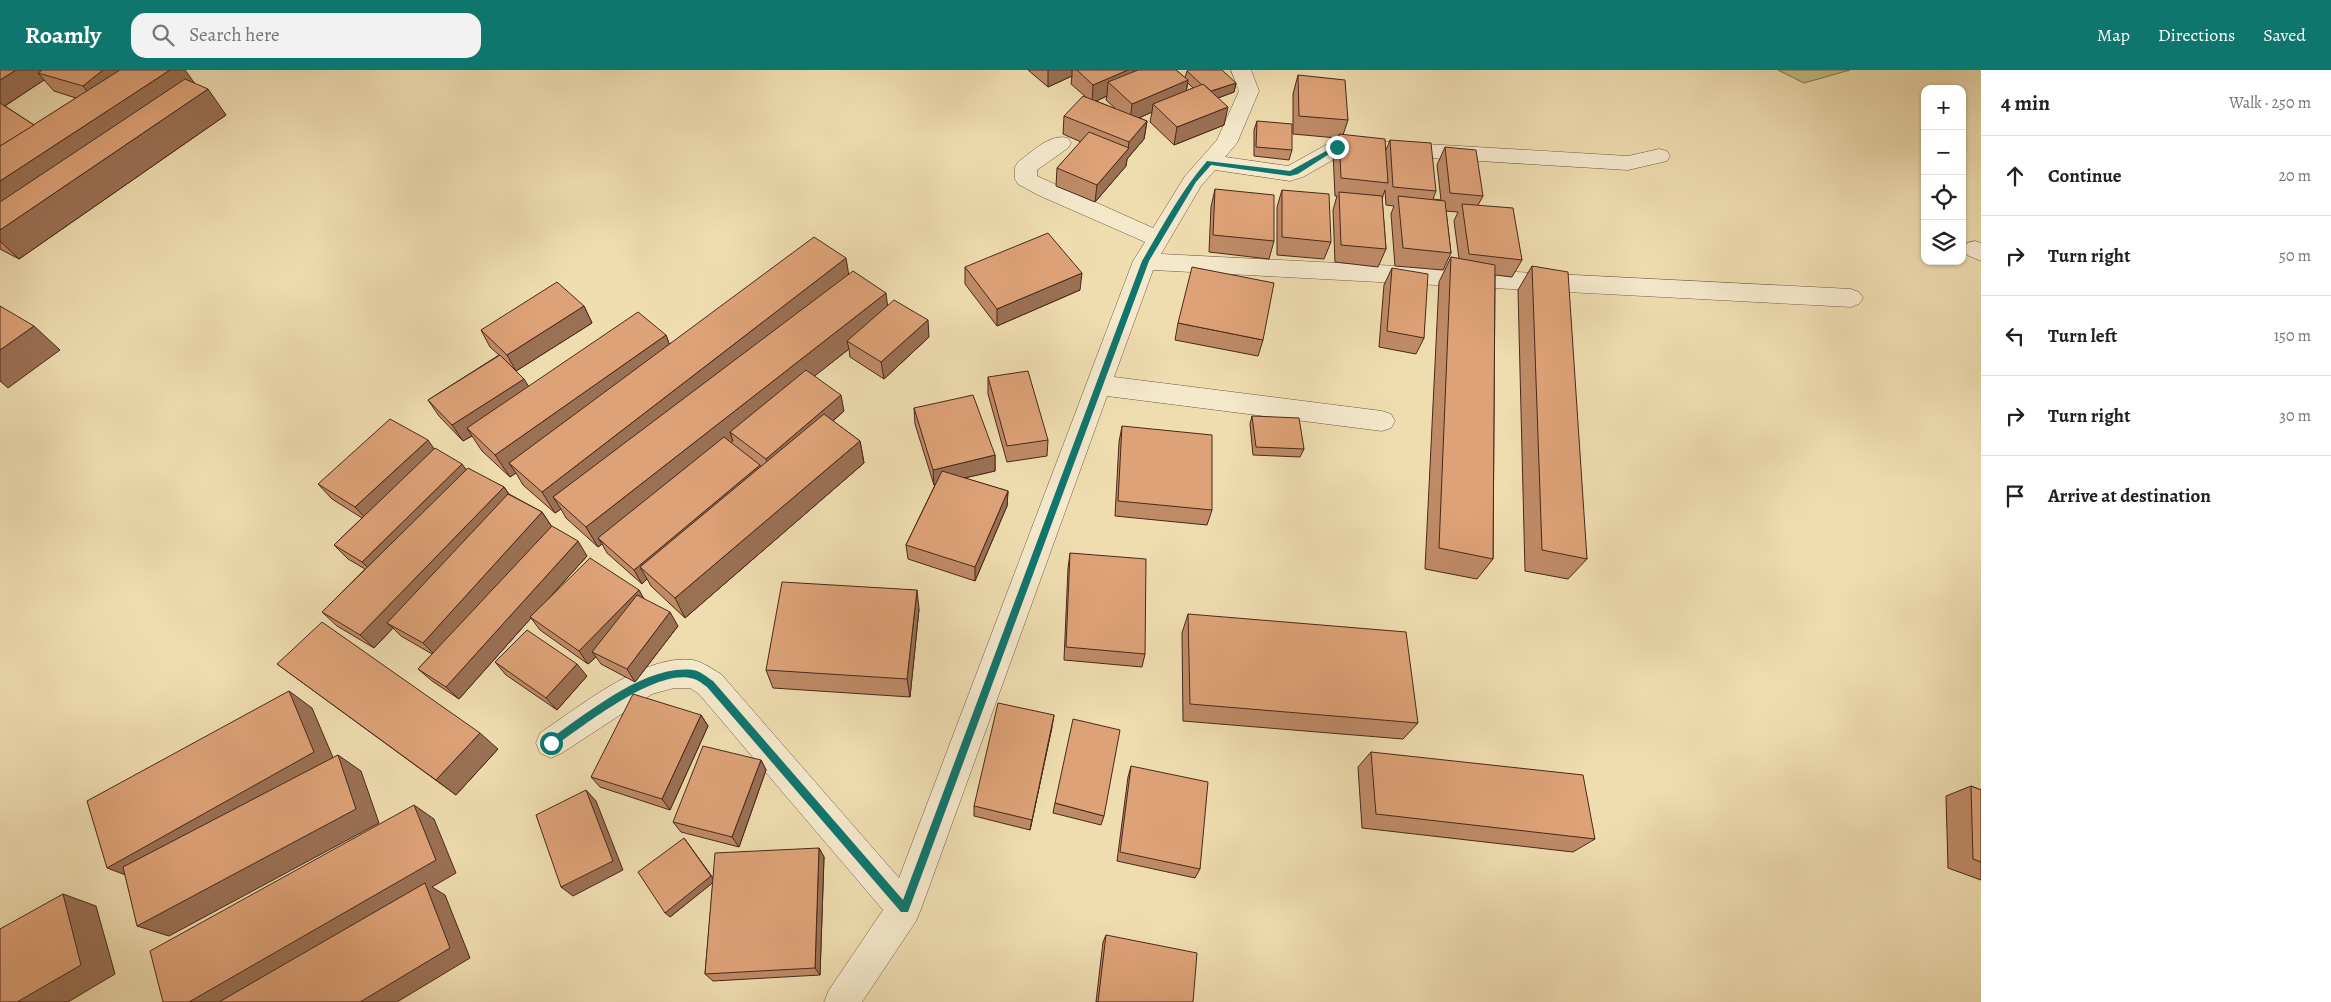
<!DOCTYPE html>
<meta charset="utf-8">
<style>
body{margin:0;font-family:Alegreya,serif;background:#f2f2f2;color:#202124}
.controls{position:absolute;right:15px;top:15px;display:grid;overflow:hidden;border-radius:10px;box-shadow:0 1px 4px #0004}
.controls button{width:45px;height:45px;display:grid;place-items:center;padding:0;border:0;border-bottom:1px solid #e0e0e0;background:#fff;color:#202124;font:25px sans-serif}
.stop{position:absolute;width:15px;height:15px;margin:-11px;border:4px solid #0f766e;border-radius:50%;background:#fff}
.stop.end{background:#0f766e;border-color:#fff;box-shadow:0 1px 5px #0008}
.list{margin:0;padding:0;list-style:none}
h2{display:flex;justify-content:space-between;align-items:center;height:65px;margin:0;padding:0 20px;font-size:21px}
h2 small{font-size:16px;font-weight:400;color:#757577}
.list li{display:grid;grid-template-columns:32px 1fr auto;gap:15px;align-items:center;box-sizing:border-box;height:80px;padding:0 20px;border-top:1px solid #e0e0e0}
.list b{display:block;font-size:19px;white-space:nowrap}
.list em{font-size:16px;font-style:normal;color:#757577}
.icon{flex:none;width:28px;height:28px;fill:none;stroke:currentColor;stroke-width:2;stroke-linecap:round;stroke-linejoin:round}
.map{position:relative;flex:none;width:1981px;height:932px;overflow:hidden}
header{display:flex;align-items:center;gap:30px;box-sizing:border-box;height:70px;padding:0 25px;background:#0f766e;color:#fff}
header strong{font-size:24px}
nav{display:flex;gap:28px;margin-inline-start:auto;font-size:18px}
.search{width:350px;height:45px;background:#f2f2f2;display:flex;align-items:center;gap:12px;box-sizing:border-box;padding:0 18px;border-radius:15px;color:#757577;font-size:19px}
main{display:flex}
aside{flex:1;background:#fff}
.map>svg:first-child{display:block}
</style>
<header>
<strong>Roamly</strong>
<div class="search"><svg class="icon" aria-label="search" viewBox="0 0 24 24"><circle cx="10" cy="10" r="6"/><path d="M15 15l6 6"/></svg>Search here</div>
<nav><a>Map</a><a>Directions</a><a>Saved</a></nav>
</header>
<main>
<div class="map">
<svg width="1981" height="932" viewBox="0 0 1981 932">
<rect width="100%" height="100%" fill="#efddb0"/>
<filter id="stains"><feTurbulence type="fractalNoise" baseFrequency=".004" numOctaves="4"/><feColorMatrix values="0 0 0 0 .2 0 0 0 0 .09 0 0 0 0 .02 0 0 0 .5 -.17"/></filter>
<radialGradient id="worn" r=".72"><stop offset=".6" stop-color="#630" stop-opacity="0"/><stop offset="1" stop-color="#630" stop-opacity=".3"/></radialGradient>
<path fill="#c1bf86" stroke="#857450" d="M1778 0H1850L1804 13Z"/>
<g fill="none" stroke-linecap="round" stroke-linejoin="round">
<defs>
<g id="minor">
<path d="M1231 0H1251L1259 21 1237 73 1225 87 1288 96 1333 71 1341 69 1628 86 1659 79 1667 81 1670 86 1667 91 1628 100 1345 83 1303 107 1290 111 1215 100 1201 116 1161 184 1851 219 1859 222 1863 228 1859 234 1851 237 1153 200 1114 307 1382 341 1391 344 1395 351 1391 358 1382 361 1107 326 921 839 916 851 862 932H824L829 920 883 840 699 624 690 618H674L652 624 562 683 551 688 540 683 536 673 540 663C579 637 645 583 693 590 703 592 712 599 721 604L899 808 1133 191 1145 172 1038 125 1018 114 1015 109V97L1018 92C1032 82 1050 63 1068 68L1071 73 1068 78 1037 100V106L1153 158 1185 106 1217 70 1239 21Z"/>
<path d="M1975 171 1981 173V191L1967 185 1964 179 1967 173Z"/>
</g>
</defs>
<use href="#minor" stroke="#725540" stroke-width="1"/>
<use href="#minor" fill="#f5e9cc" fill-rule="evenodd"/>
</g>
<g fill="#bf8b67" stroke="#49281a" fill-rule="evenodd">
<path d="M0 0 195 13 226 45 19 189 0 179ZM44 10 54 21 76 28 34 55 5 36Z"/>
<path d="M1028 0H1176L1185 8 1187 1 1236 13 1234 22 1218 28 1224 55 1174 75 1150 52 1152 42 1139 48 1147 51 1144 69 1127 89 1126 96 1095 132 1056 116 1057 98 1081 72 1063 64 1064 46 1086 27 1071 14 1072 6 1048 17ZM1188 13 1193 18 1186 21ZM1107 26 1106 30 1116 39 1096 31Z"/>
<path d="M1298 5 1348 50 1343 65 1386 80 1390 70 1436 121 1433 129 1441 130 1437 95 1445 77 1483 126 1478 135 1522 190 1512 207 1495 205 1493 489 1477 509 1425 499 1439 212 1451 187 1459 189 1454 151 1458 142 1446 141 1451 183 1443 200 1395 196 1391 144 1394 136 1386 135 1385 120 1382 129 1386 179 1378 197 1335 192 1333 140 1337 126H1335L1333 82 1337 68 1293 64V24Z"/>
<path d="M1257 51 1292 80 1289 90 1254 86V60Z"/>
<path d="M1215 119 1274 171 1269 189 1209 182 1211 137Z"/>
<path d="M1282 120 1331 172 1324 189 1277 185V137Z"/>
<path d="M1532 196 1587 489 1568 509 1525 501 1518 220Z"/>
<path d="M965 197 1080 220 997 256 965 214Z"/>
<path d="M1392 198 1424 268 1416 284 1379 277 1384 215Z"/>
<path d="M849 204 887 235 929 267 884 309 850 287 849 279 814 306 844 341 833 351 860 371 864 393 685 548 651 516 647 509 642 514 607 483 602 474 598 477 566 448 561 439 555 443 523 415 516 403 510 407 482 381 472 366 463 371 439 346 428 330 499 285 490 277 481 260 584 236 592 253 516 301 529 317 666 265 669 274Z"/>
<path d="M1178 253 1263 270 1258 286 1175 270Z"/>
<path d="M988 307 1048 370 1047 386 1007 392 988 324Z"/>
<path d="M914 338 995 385V401L964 408 1008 421 1007 436 975 511 908 489 906 475 935 415H934L915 354Z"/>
<path d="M1252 346 1304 379 1300 387 1253 385 1250 354Z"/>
<path d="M1122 356 1212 440 1207 455 1115 446 1119 372Z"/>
<path d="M434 379 466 399 504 417 509 424 542 442 552 457 587 486 552 525 639 520 643 528 678 556 635 612 601 594 596 587 588 594 540 560 531 548 459 629 432 611 418 599 432 584 401 566 393 558 374 578 337 556 322 542 365 499 348 489 334 475 362 448 332 429 318 414Z"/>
<path d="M1070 483 1145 584 1142 597 1064 590 1068 498Z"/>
<path d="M919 539 910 627 773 618 766 600Z"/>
<path d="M1188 544 1418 653 1403 669 1183 651 1182 563Z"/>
<path d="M495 592 587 606 557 640 506 605Z"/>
<path d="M277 594 498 679 456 725Z"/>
<path d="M701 645 708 656 670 740 600 717 591 707Z"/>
<path d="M1052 657 1030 760 974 746V736Z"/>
<path d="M1371 682 1595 769 1573 782 1362 758 1358 697Z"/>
<path d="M761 690 766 700 739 777 681 762 673 752Z"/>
<path d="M1131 696 1200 799 1195 808 1117 791 1128 707Z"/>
<path d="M1971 716 1981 720V810L1948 798 1946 726Z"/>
<path d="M1055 733 1104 746 1101 755 1053 743Z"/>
<path d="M684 768 713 808 819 778 824 787 820 905 713 911 705 904 713 812 670 847Z"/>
<path d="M1106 865 1193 932H1096L1103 872Z"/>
</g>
<g fill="#9b7154" stroke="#49281a">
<path d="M16 0H60L38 3 44 10 0 39V10Z"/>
<path d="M103 0H140L97 34 83 16Z"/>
<path d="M170 0H185L198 18 0 152V111Z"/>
<path d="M1048 0H1072V6L1048 17Z"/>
<path d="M1128 0H1168L1108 12 1107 26 1092 33 1093 15Z"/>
<path d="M1188 10 1185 28 1153 34 1152 42 1130 52 1132 34Z"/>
<path d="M1236 13 1234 22 1207 32 1209 22Z"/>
<path d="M208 19 226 45 19 189 0 171V160Z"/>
<path d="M1228 37 1224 55 1174 75 1177 57Z"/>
<path d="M1147 51 1144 69 1127 89 1126 96 1095 132 1097 115 1128 79 1129 72Z"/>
<path d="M846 188 850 212 553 427 561 439 555 443 542 422Z"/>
<path d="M1082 203 1080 220 997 256V239Z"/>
<path d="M886 223 889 247 847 271 849 279 737 367 730 362 733 371 603 473 598 468 602 474 598 477 586 457Z"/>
<path d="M584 236 592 253 516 301 507 285Z"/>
<path d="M928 250 929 267 884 309 881 292Z"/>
<path d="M34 256 60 280 8 318 0 311V280Z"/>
<path d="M666 265 675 289 509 393 516 403 510 407 495 385Z"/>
<path d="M524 309 534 325 467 358 472 366 463 371 452 355Z"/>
<path d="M841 325 844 341 770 405 766 389Z"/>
<path d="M428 370 439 386 369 452 355 437Z"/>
<path d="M860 371 864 393 685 548 675 528Z"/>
<path d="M995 385V401L934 415 933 400Z"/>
<path d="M462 394 473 409 376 506 362 492Z"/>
<path d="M760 395 765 410 640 497 647 509 642 514 634 500Z"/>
<path d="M504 417 514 432 387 553 393 558 374 578 360 565Z"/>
<path d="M1008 421 1007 436 975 511V497Z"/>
<path d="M542 442 552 457 436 586 423 573Z"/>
<path d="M578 471 587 486 531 548 530 547 531 548 459 629 446 617Z"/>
<path d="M639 520 647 534 592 582 596 587 588 594 579 581Z"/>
<path d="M917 520 919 539 910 627 907 609Z"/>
<path d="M670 542 678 556 635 612 627 599Z"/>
<path d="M577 594 587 606 557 640 546 628Z"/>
<path d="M289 621 312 638 337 697 139 810 107 798Z"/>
<path d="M701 645 708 656 670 740 662 729Z"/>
<path d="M1054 645 1052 657 1030 760 1032 750Z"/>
<path d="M480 663 498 679 456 725 436 710Z"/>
<path d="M338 685 361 701 379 753 169 866 137 856Z"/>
<path d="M761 690 766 700 739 777 732 767Z"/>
<path d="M586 720 596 731 623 800 573 826 561 817Z"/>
<path d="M414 735 434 749 456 803 432 817 445 825 470 888 397 932H189Z"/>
<path d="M684 768 715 811 670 847 665 843Z"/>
<path d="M819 778 824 787 820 905 815 898Z"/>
<path d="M63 824 96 836 115 904 68 932H17Z"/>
</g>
<g fill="#dea278" stroke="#49281a">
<path d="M0 0H16L0 10Z"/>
<path d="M42 0H103L83 16 38 3Z"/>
<path d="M120 0H170L0 111V76Z"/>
<path d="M1077 0H1128L1093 15Z"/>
<path d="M1138 0H1176L1188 10 1132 34 1108 12Z"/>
<path d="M1189 0H1222L1236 13 1211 21 1203 14 1202 15 1187 1Z"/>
<path d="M1298 5 1345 10 1348 50 1299 46Z"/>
<path d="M185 9 208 19 0 160V132Z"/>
<path d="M1203 14 1228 37 1177 57 1153 34Z"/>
<path d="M1083 26 1147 51 1129 72 1064 46Z"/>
<path d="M0 33 34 55 0 76Z"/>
<path d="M1257 51 1292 54V80L1256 77Z"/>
<path d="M1089 62 1129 78 1097 115 1057 98Z"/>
<path d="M1339 64 1385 69 1388 113 1341 108Z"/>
<path d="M1390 70 1431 73 1436 121 1393 117Z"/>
<path d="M1445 77 1476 80 1483 126 1450 123Z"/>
<path d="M1215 119 1274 125V171L1213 165Z"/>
<path d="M1282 120 1329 124 1331 172 1282 167Z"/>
<path d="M1339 122 1382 126 1386 179 1341 175Z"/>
<path d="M1398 126 1445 131 1451 183 1403 178Z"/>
<path d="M1462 134 1513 138 1522 190 1469 184Z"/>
<path d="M1048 163 1082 203 997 239 965 197Z"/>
<path d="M814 167 846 188 542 422 509 393Z"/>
<path d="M1451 187 1495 195 1493 489 1439 478Z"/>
<path d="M1532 196 1568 202 1587 489 1542 480Z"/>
<path d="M1192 197 1274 213 1263 270 1178 253Z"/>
<path d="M1392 198 1428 204 1424 268 1387 261Z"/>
<path d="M853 201 886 223 586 457 553 427Z"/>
<path d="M557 212 584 236 507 285 481 260Z"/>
<path d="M894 230 928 250 881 292 847 271Z"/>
<path d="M0 236 34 256 0 280Z"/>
<path d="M638 242 666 265 495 385 467 358Z"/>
<path d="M500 285 524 309 452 355 428 330Z"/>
<path d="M806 300 841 325 766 389 730 362Z"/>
<path d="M1028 301 1048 370 1007 376 988 307Z"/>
<path d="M973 325 995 385 933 400 914 338Z"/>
<path d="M824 344 860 371 675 528 640 497Z"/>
<path d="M1252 346 1299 348 1304 379 1256 377Z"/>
<path d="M390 349 428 370 355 437 318 414Z"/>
<path d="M1122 356 1212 365V440L1118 431Z"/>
<path d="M724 367 760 395 634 500 598 468Z"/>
<path d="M435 378 462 394 362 492 334 475Z"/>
<path d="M468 398 504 417 360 565 322 542Z"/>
<path d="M942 401 1008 421 975 497 906 475Z"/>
<path d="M508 424 542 442 423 573 387 553Z"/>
<path d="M552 456 578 471 446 617 418 599Z"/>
<path d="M1070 483 1146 489 1145 584 1066 577Z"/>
<path d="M590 488 639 520 579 581 530 547Z"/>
<path d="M782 512 917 520 907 609 766 600Z"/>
<path d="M637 525 670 542 627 599 592 582Z"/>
<path d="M1188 544 1406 562 1418 653 1190 634Z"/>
<path d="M322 552 480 663 436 710 277 594Z"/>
<path d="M527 560 577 594 546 628 495 592Z"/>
<path d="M289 621 314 682 107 798 87 731Z"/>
<path d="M633 624 701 645 662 729 591 707Z"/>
<path d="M998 633 1054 645 1032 750 974 736Z"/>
<path d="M1073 649 1120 660 1104 746 1055 733Z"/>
<path d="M703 676 761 690 732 767 673 752Z"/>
<path d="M1371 682 1583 705 1595 769 1376 744Z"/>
<path d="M338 685 356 739 137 856 123 797Z"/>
<path d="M1131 696 1208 712 1200 799 1120 782Z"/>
<path d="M1971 716 1981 720V792L1973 789Z"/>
<path d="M586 720 613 791 561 817 536 745Z"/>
<path d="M414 735 436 790 189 932H163L150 881Z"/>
<path d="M684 768 711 806 665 843 638 802Z"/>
<path d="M819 778 815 898 705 904 715 783Z"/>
<path d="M425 813 450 878 360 932H219Z"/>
<path d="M63 824 81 895 17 932H0V859Z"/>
<path d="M1106 865 1197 883 1193 932H1098Z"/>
</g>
<path fill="#0f766e" d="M1335 76 1340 77 1298 104 1290 106 1211 95 1196 112 1149 191 908 842H901L707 617C703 614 698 610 694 609 658 596 584 656 554 676H548V670C587 644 645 594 693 600 700 601 707 607 713 611L903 830 1142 191C1162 157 1181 121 1207 91L1290 101Z"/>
<rect width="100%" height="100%" filter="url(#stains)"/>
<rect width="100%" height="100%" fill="url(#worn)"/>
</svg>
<div class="controls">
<button>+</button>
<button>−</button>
<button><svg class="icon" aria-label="locate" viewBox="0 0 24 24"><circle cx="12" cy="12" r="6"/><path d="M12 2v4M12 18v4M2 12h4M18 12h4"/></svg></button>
<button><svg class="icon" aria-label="layers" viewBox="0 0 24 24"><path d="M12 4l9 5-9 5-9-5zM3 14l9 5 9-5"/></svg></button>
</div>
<div class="stop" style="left:551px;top:673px"></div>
<div class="stop end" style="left:1337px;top:77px"></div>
</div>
<aside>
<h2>4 min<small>Walk · 250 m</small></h2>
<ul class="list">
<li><svg class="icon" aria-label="ahead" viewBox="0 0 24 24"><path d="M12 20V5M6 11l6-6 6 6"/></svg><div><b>Continue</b></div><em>20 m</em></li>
<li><svg class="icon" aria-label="right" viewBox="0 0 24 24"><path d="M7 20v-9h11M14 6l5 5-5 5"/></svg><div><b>Turn right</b></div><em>50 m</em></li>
<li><svg class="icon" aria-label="left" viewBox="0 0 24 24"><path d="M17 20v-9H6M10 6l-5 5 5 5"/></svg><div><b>Turn left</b></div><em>150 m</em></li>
<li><svg class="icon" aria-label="right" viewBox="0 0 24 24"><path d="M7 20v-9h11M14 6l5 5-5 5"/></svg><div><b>Turn right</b></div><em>30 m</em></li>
<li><svg class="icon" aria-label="arrive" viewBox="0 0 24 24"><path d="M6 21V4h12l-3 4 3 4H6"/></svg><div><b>Arrive at destination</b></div></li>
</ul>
</aside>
</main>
